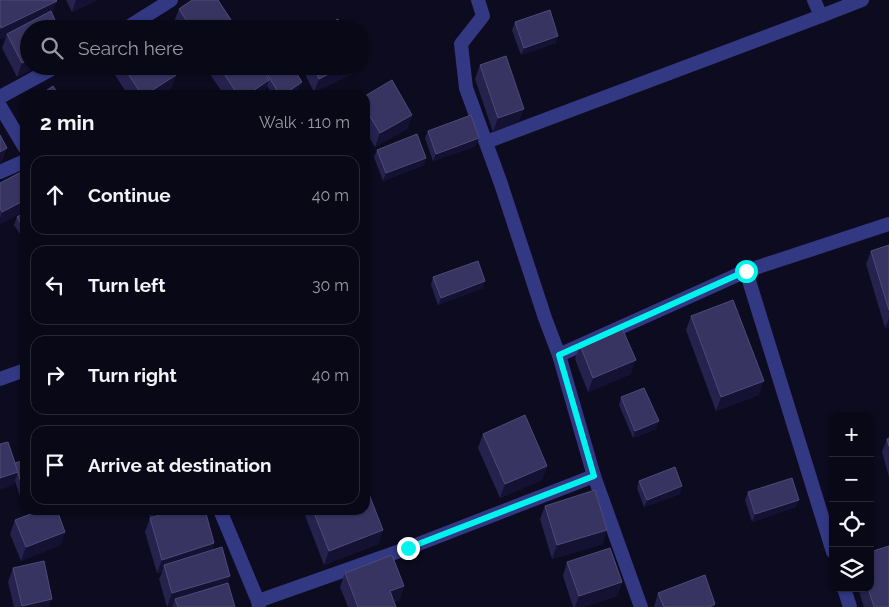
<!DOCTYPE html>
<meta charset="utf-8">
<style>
body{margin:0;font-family:Raleway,sans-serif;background:#171624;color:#f1f3f6}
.controls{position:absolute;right:15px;bottom:15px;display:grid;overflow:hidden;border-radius:10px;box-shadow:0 1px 4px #0004}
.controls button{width:45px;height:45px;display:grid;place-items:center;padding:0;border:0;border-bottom:1px solid #292936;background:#090817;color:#f1f3f6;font:25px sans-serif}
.stop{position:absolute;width:15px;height:15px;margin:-11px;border:4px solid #00f4ee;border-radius:50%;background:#fff}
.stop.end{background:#00f4ee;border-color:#fff;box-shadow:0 1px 5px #0008}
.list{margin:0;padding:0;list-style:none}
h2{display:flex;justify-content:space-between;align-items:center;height:65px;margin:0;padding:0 20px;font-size:21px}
h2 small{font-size:16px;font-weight:400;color:#999aa1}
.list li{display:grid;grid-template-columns:32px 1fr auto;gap:15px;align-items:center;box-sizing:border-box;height:80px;margin:0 10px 10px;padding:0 10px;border:1px solid #292936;border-radius:15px}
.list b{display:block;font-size:19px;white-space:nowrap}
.list em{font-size:16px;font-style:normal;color:#999aa1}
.icon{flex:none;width:28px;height:28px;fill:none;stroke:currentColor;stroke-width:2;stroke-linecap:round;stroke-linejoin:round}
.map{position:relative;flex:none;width:889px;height:607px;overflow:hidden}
.search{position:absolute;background:#090817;box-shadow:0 1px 4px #0004;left:20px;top:20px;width:350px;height:55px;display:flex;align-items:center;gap:12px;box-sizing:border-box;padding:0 18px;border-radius:28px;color:#999aa1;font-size:19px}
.panel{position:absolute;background:#090817;box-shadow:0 1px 4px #0004;left:20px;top:90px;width:350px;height:425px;border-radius:15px}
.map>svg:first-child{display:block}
</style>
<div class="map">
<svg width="889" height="607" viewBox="0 0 889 607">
<rect width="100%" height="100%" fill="#0c0b1f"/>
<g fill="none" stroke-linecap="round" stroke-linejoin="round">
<g stroke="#323882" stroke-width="14">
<path d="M478 0 483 16 461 44 466 88 501 184 545 318 559 355 594 476 641 607"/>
<path d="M814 0 821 16 862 0"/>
<path d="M125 29 171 0"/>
<path d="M0 97 57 66"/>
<path d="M0 106 25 148"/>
<path d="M486 142 821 16"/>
<path d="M0 172 25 161"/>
<path d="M746 271 833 552"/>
<path d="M559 355 746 271 889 224"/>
<path d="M0 379 25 370"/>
<path d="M220 510 258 601 259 607"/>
<path d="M844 588 850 607"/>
<path d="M258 601 408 548 594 476"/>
</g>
</g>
<g fill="#25224e">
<path d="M0 0 52 14 29 66H38L17 77 2 48 6 37 0 39Z"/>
<path d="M66 0H97L72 12Z"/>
<path d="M179 9 237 29H178L174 22Z"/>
<path d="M515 22 556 43 521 55 512 30Z"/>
<path d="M480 65 519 122 493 132 475 79Z"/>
<path d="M109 66H170L176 75 171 88 161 95H128Z"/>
<path d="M213 66H292L299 89 291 95H273L267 86 264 94 263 95H224L210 74Z"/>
<path d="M301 66H355L352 74 314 92Z"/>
<path d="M365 96 412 115 407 129 375 147 365 130Z"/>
<path d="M25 106V115L23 112Z"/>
<path d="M428 131 476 146 433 161 425 138Z"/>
<path d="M377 150 426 158 424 165 383 181 374 157Z"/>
<path d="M25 170V211L0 224V183Z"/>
<path d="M25 212V242L14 225 17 217Z"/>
<path d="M889 245V327L885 328 866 264 871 251Z"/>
<path d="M433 277 483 288 438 305 431 285Z"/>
<path d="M691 316 759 395 716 411 686 330Z"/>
<path d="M580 345 631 374 588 392 575 359Z"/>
<path d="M621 397 656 429 633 438 619 405Z"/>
<path d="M483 434 547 466 542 480 500 498 478 448Z"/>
<path d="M889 438V477L882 452 887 439Z"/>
<path d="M25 460V509H24L15 481 13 485 15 463Z"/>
<path d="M639 481 680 494 644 507 637 488Z"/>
<path d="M748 492 796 507 752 522 745 500Z"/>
<path d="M545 506 603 544 552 559 540 519Z"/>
<path d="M148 510H205L214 543 212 550 230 576 227 583 235 607H172L173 605 167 607 159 579 162 572 157 573 145 532 150 518Z"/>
<path d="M303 510H365L383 530 378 544 324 565Z"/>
<path d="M15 520 65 532 60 545 21 561 10 534Z"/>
<path d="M567 562 622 582 617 596 583 607H573L563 576Z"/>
<path d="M13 568 49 607H14L8 582Z"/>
<path d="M345 573 404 586 399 600 394 602 396 607H348L340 587Z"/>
<path d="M858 588H870L889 607H864Z"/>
<path d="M658 593 715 604 714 607H654Z"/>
</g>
<g fill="#141133">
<path d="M76 0H97L72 12Z"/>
<path d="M57 1 52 15 7 34 6 37 0 39V31L1 28Z"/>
<path d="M558 36 556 43 521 55 524 48Z"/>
<path d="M29 60V66H38L17 77 22 63Z"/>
<path d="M344 66H355L352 74 314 92 319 79Z"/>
<path d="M176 75 171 88 161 95H145Z"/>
<path d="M269 80 264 94 263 95H247Z"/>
<path d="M302 82 299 89 291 95H283Z"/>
<path d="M524 109 519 122 493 132 498 118Z"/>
<path d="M412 115 407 129 375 147 380 133Z"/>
<path d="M479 138 476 146 433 161 436 154Z"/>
<path d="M7 148 2 162 0 163V152Z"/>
<path d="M426 158 424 165 383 181 386 173Z"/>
<path d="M25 200V211L0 224V218L2 212Z"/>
<path d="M485 281 483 288 438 305 441 298Z"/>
<path d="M889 318V327L885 328Z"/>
<path d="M636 360 631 374 588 392 593 378Z"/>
<path d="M764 381 759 395 716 411 721 397Z"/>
<path d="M659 421 656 429 633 438 635 431Z"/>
<path d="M547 466 542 480 500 498 505 484Z"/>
<path d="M18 472 13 485 0 490V478Z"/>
<path d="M682 486 680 494 644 507 647 500Z"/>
<path d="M799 500 796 507 752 522 755 514Z"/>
<path d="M155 510H185L151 521Z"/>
<path d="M383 530 378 544 324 565 329 551Z"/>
<path d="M607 530 603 544 552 559 557 545Z"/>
<path d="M65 532 60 545 21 561 26 547Z"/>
<path d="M214 543 209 557 164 565 162 572 157 573 162 560Z"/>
<path d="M230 576 225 589 175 599 173 605 167 607 172 593Z"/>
<path d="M622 582 617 596 583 607H575L579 596Z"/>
<path d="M404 586 399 600 385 605 390 591Z"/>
<path d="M52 599 49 607H21L22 606Z"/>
</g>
<g fill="#373461" stroke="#4e4b7a">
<path d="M0 0H56L57 1 1 28 0 25Z"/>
<path d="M192 0H218L237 29H192L179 9Z"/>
<path d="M550 10 558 36 524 48 515 22Z"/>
<path d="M51 11 59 29H29V60L22 63 7 34Z"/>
<path d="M338 19 343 29H319Z"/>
<path d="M506 56 524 109 498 118 480 65Z"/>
<path d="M123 66H170L176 75 145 95H142Z"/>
<path d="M219 66H260L269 80 247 95H238Z"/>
<path d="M262 66H292L302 82 283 95H280Z"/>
<path d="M313 66H344L319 79Z"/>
<path d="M392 80 412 115 380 133 365 108V96Z"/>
<path d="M53 86 59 95H40Z"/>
<path d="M471 115 479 138 436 154 428 131Z"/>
<path d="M417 134 426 158 386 173 377 150Z"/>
<path d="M0 135 7 148 0 152Z"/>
<path d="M25 170V200L2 212 0 207V183Z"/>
<path d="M25 212V230L17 217Z"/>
<path d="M889 245V310L871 251Z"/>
<path d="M478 261 485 281 441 298 433 277Z"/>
<path d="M733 300 764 381 721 397 691 316Z"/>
<path d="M622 328 636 360 593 378 580 345Z"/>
<path d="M644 388 659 421 635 431 621 397Z"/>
<path d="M525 415 547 466 505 484 483 434Z"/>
<path d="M889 438V446L887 439Z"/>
<path d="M8 442 18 472 0 478V444Z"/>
<path d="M25 460V496L15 463Z"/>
<path d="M675 467 682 486 647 500 639 481Z"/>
<path d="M792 478 799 500 755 514 748 492Z"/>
<path d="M365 484 383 530 329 551 313 510H365Z"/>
<path d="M595 490 607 530 557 545 545 506Z"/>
<path d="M41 510H57L65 532 26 547 15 520Z"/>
<path d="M175 510H205L214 543 162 560 150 518Z"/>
<path d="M889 546V607H874L868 588H870V552Z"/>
<path d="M222 547 230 576 172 593 164 565Z"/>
<path d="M610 548 622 582 579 596 567 562Z"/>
<path d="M392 555 404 586 390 591 396 607H358L345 573Z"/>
<path d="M44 561 52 599 22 606 13 568Z"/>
<path d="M705 575 715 604 708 607H664L658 593Z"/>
<path d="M228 583 235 607H178L175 599Z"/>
</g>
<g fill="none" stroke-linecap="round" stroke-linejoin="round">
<path stroke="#00f4ee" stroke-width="6" d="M408 548 594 476 559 355 746 271"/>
</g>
</svg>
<div class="controls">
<button>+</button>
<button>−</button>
<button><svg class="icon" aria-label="locate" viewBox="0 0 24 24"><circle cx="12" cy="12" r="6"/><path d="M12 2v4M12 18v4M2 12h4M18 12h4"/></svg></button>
<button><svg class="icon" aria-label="layers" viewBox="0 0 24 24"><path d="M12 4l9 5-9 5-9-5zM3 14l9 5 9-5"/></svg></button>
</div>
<div class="stop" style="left:746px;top:271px"></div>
<div class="stop end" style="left:408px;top:548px"></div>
<div class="search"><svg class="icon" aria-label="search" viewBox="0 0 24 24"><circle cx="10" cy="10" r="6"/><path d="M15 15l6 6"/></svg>Search here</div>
<section class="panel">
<h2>2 min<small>Walk · 110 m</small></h2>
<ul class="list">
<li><svg class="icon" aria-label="ahead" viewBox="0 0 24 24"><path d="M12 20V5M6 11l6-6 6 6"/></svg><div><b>Continue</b></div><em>40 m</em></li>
<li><svg class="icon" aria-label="left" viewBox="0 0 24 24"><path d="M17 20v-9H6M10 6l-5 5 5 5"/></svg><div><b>Turn left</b></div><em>30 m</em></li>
<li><svg class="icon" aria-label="right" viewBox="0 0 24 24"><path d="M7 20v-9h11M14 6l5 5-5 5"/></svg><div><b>Turn right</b></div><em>40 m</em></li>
<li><svg class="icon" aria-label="arrive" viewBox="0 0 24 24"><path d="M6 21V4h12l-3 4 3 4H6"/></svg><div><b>Arrive at destination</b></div></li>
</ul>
</section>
</div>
